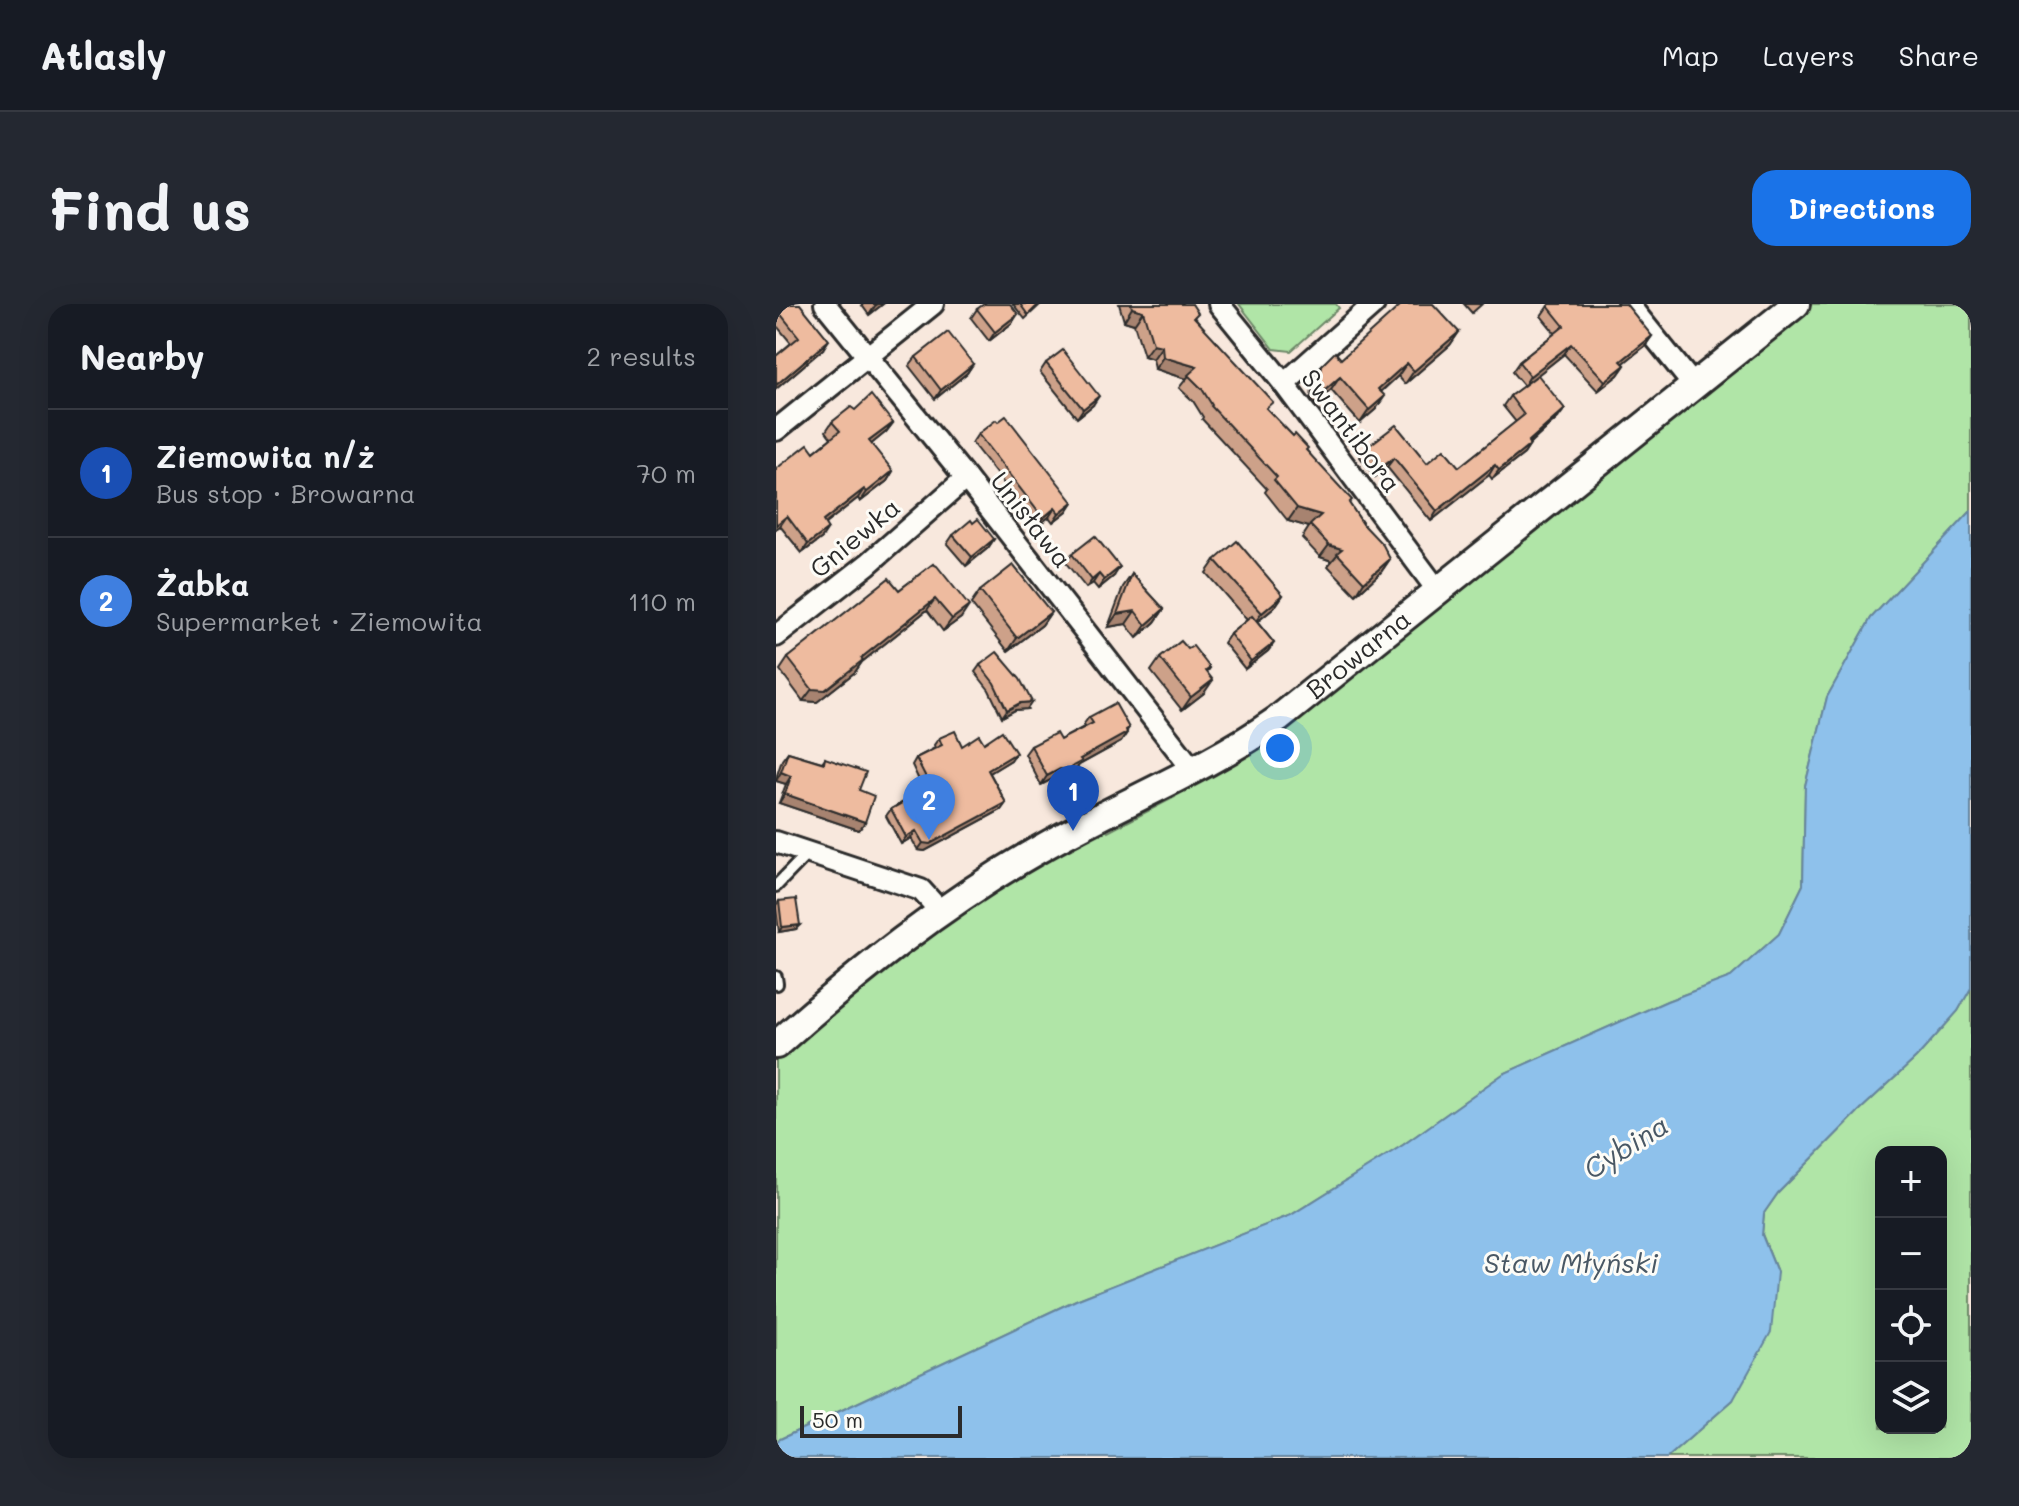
<!DOCTYPE html>
<meta charset="utf-8">
<style>
body{margin:0;font-family:Mali,sans-serif;background:#242831;color:#f1f3f6}
.controls{position:absolute;right:24px;bottom:24px;display:grid;overflow:hidden;border-radius:16px;box-shadow:0 8px 32px #0002}
.controls button{width:72px;height:72px;display:grid;place-items:center;padding:0;border:0;border-bottom:2px solid #363941;background:#171b24;color:#f1f3f6;font:40px sans-serif}
.scale{position:absolute;left:24px;bottom:20px;width:162px;box-sizing:border-box;padding-left:8px;border:4px solid #2b2b2b;border-top:0;font-size:22px;line-height:28px;white-space:nowrap;color:#2b2b2b;-webkit-text-stroke:6px #fdfcf7;paint-order:stroke}
.you{position:absolute;left:504px;top:444px;width:28px;height:28px;margin:-20px;border:6px solid #fff;border-radius:50%;background:#1a73e8;box-shadow:0 0 0 12px #1a73e833}
.badge{display:grid;place-items:center;width:52px;height:52px;border-radius:50%;background:#1a73e8;color:#fff;font-size:26px;font-weight:700}
.pin{position:absolute;translate:-50% -66px;filter:drop-shadow(0 2px 4px #0008)}
.pin::after{content:'';position:absolute;top:42px;width:28px;height:24px;background:inherit;clip-path:polygon(0 0,100% 0,50% 100%)}
.list{margin:0;padding:0;list-style:none}
h2{display:flex;justify-content:space-between;align-items:center;height:104px;margin:0;padding:0 32px;font-size:34px}
h2 small{font-size:26px;font-weight:400;color:#9ea1a6}
.list li{display:grid;grid-template-columns:52px 1fr auto;gap:24px;align-items:center;box-sizing:border-box;height:128px;padding:0 32px;border-top:2px solid #363941}
.list b{display:block;font-size:30px;white-space:nowrap}
.list p{margin:0;font-size:26px;white-space:nowrap;color:#9ea1a6}
.list em{font-size:26px;font-style:normal;color:#9ea1a6}
.icon{flex:none;width:44px;height:44px;fill:none;stroke:currentColor;stroke-width:2;stroke-linecap:round;stroke-linejoin:round}
.map{position:relative;flex:none;width:1195px;height:1154px;overflow:hidden;border-radius:24px}
header{display:flex;align-items:center;gap:48px;box-sizing:border-box;height:112px;padding:0 40px;background:#171b24;border-bottom:2px solid #363941}
header strong{font-size:38px}
nav{display:flex;gap:44px;margin-inline-start:auto;font-size:28px}
.intro{display:flex;align-items:center;justify-content:space-between;box-sizing:border-box;height:192px;padding:0 48px}
h1{margin:0;font-size:56px}
.button{padding:20px 36px;border-radius:24px;background:#1a73e8;color:#fff;font-size:28px;font-weight:700}
main{display:flex;gap:48px;padding:0 48px}
aside{flex:1;background:#171b24;border-radius:24px;box-shadow:0 8px 32px #0002}
.map>svg:first-child{display:block}
</style>
<header>
<strong>Atlasly</strong>
<nav><a>Map</a><a>Layers</a><a>Share</a></nav>
</header>
<div class="intro"><h1>Find us</h1><a class="button">Directions</a></div>
<main>
<aside>
<h2>Nearby<small>2 results</small></h2>
<ul class="list">
<li><span class="badge" style="background:#1a4fb4">1</span><div><b>Ziemowita n/ż</b><p>Bus stop · Browarna</p></div><em>70 m</em></li>
<li><span class="badge" style="background:#3f7fe0">2</span><div><b>Żabka</b><p>Supermarket · Ziemowita</p></div><em>110 m</em></li>
</ul>
</aside>
<div class="map">
<svg width="1195" height="1154" viewBox="0 0 1195 1154">
<rect width="100%" height="100%" fill="#f8e8dd"/>
<filter id="ink" filterUnits="userSpaceOnUse"><feTurbulence type="fractalNoise" baseFrequency=".0125" numOctaves="2"/><feDisplacementMap in="SourceGraphic" scale="16" xChannelSelector="R" yChannelSelector="G"/><feConvolveMatrix kernelMatrix="1 2 1 2 8 2 1 2 1" color-interpolation-filters="sRGB"/></filter>
<g filter="url(#ink)">
<g fill="#b0e5a7" stroke="#6e8869" stroke-width="2" fill-rule="evenodd">
<path d="M463 0H560L563 4 515 47 498 45Z"/>
<path d="M1036 0H1195V207L1095 314 1051 393 1029 482 1027 581 1003 630 955 673 891 697 727 770 627 841 515 911 300 996 0 1137V755L114 657 220 584 328 522 332 528 399 493 397 487 515 418Z"/>
<path d="M1195 684V1154H891L957 1096 1001 968 986 930 988 909 1002 889 1085 805 1140 754 1182 707ZM1105 848H1165V1124H1105Z"/>
</g>
<path fill="#8ec1eb" stroke="#66859e" stroke-width="2" d="M1195 207V684L1182 707 1140 754 1085 805 1002 889 988 909 986 931 1001 968 995 1028 957 1096 891 1154H0V1137L300 996 515 911 627 841 727 770 891 697 955 673 1003 630 1027 581 1029 482 1051 393 1095 314Z"/>
<g fill="none" stroke-linecap="round" stroke-linejoin="round">
<defs>
<g id="service">
<path d="M0 582 32 549"/>
<path d="M0 673 1 680"/>
</g>
<g id="minor">
<path d="M49 0 190 174 417 466"/>
<path d="M443 0 508 80 662 287"/>
<path d="M852 0 918 82"/>
<path d="M508 80 598 0"/>
<path d="M0 126 157 0"/>
<path d="M0 332 92 260 190 174"/>
<path d="M0 538 145 586 165 608"/>
</g>
<g id="tertiary">
<path id="s1" d="M0 741C82 668 167 600 262 546 341 500 427 468 502 415L1020 0"/>
</g>
</defs>
<use href="#service" stroke="#2b2b2b" stroke-width="16"/>
<use href="#minor" stroke="#2b2b2b" stroke-width="26"/>
<use href="#tertiary" stroke="#2b2b2b" stroke-width="32"/>
<use href="#service" stroke="#fdfcf7" stroke-width="10"/>
<use href="#minor" stroke="#fdfcf7" stroke-width="20"/>
<use href="#tertiary" stroke="#fdfcf7" stroke-width="26"/>
</g>
<g fill="#cda189" stroke="#2b2b2b" stroke-width="2">
<path d="M85 0H107L93 11Z"/>
<path d="M237 0H265L249 15Z"/>
<path d="M343 0H416L419 13 492 106 531 147 573 199 587 220 614 255 605 268 580 291 552 262 556 257 544 253 526 234 533 223 512 217 489 188 491 185 426 115 427 113 417 97 403 84 410 75 379 65 377 55 368 52 358 20 348 17Z"/>
<path d="M688 0H706L696 9Z"/>
<path d="M772 2 876 32 869 42 847 59 849 61 842 71 822 87 788 50 750 80 782 114 754 140V141L748 150 716 175 713 171 655 217 611 163 599 173 584 153 590 144 651 159 683 163 740 118 727 102 734 92 748 82 736 68 743 58 779 29 765 12Z"/>
<path d="M201 5 236 19 213 37 195 14Z"/>
<path d="M3 8 47 45 0 85V52L15 39 0 21V11Z"/>
<path d="M683 28 674 41 629 80 622 72 605 88 600 105 584 119 555 86 539 100 535 95 537 74 546 61 565 55Z"/>
<path d="M140 53 197 60 191 69 159 95 133 62Z"/>
<path d="M270 59 317 101 301 114 264 68Z"/>
<path d="M79 106 117 119 110 128 95 140 117 167 111 177 84 198 82 194 49 220 46 234 26 249 4 222 38 148 55 134 50 127 56 118Z"/>
<path d="M202 130 297 198 291 207 277 218 273 213 261 222 196 139Z"/>
<path d="M177 231 218 235 212 244 190 262 171 240Z"/>
<path d="M296 250 338 272 322 285 317 279 310 284 290 259Z"/>
<path d="M439 256 507 291 498 304 481 318 498 339 492 347 469 365 448 339 454 330 471 316 430 269Z"/>
<path d="M157 260 185 314 167 327 151 306 86 358 79 368 41 398 27 397 4 366 12 354 123 286Z"/>
<path d="M356 270 388 305 379 318 361 334 350 320 332 323 347 283Z"/>
<path d="M204 287 275 308 266 321 232 347 195 300Z"/>
<path d="M412 345 434 364 431 369 428 389 406 406 375 367 384 354Z"/>
<path d="M204 361 251 405 239 406 226 413 213 386 199 368Z"/>
<path d="M313 413 351 428 345 438 303 461 300 466 293 470 289 475 278 474 265 481 249 450 255 442 284 436 308 423 307 421Z"/>
<path d="M163 434 186 442 208 439 235 456 214 469 230 499 225 506 149 547 142 546 135 534 125 540 110 512 115 505 148 487 136 461 140 454 159 444 158 441Z"/>
<path d="M12 448 46 458 49 454 83 486 89 518 83 526 3 499 10 480 0 477V474L6 456Z"/>
<path d="M3 597 20 625 3 628 0 604V601Z"/>
</g>
<g fill="#a7836f" stroke="#2b2b2b" stroke-width="2">
<path d="M102 0H107L93 11 99 2Z"/>
<path d="M356 4 367 7 358 20 348 17Z"/>
<path d="M242 10 236 19 213 37 219 28Z"/>
<path d="M683 28 674 41 629 80 638 67Z"/>
<path d="M876 32 869 42 838 67 845 57Z"/>
<path d="M53 36 47 45 0 85V81Z"/>
<path d="M377 40 386 42 377 55 368 52Z"/>
<path d="M795 40 788 50 748 82 754 72Z"/>
<path d="M387 53 421 63 410 75 379 65Z"/>
<path d="M631 59 622 72 593 98 602 85Z"/>
<path d="M197 60 191 69 159 95 165 86Z"/>
<path d="M849 61 842 71 822 87 829 77Z"/>
<path d="M564 73 555 86 539 100 548 87Z"/>
<path d="M323 92 317 101 301 114 307 105Z"/>
<path d="M609 92 600 105 584 119 593 106Z"/>
<path d="M789 105 782 114 745 147 752 138Z"/>
<path d="M117 119 110 128 87 147 93 137Z"/>
<path d="M754 141 748 150 716 175 723 166Z"/>
<path d="M618 154 611 163 599 173 606 163Z"/>
<path d="M719 161 713 171 655 217 661 207Z"/>
<path d="M117 167 111 177 84 198 91 188Z"/>
<path d="M88 185 82 194 40 227 47 217Z"/>
<path d="M297 198 291 207 277 218 283 209Z"/>
<path d="M279 204 273 213 261 222 267 214Z"/>
<path d="M521 204 545 211 533 223 512 217Z"/>
<path d="M11 212 4 222 0 225V221Z"/>
<path d="M52 225 46 234 26 249 32 240Z"/>
<path d="M218 235 212 244 190 262 196 253Z"/>
<path d="M553 241 566 245 556 257 544 253Z"/>
<path d="M614 255 605 268 580 291 588 278Z"/>
<path d="M344 263 338 272 322 285 328 276Z"/>
<path d="M323 270 317 279 310 284 316 276Z"/>
<path d="M507 291 498 304 476 322 486 309Z"/>
<path d="M159 295 151 306 86 358 79 368 41 398 27 397 36 385 85 354Z"/>
<path d="M193 302 185 314 167 327 176 315Z"/>
<path d="M388 305 379 318 361 334 370 321Z"/>
<path d="M359 307 350 320 332 323 341 310Z"/>
<path d="M275 308 266 321 232 347 241 334Z"/>
<path d="M498 339 492 347 469 365 475 357Z"/>
<path d="M437 376 428 389 406 406 415 393Z"/>
<path d="M256 398 251 405 239 406 226 413 231 406 244 399Z"/>
<path d="M353 424 348 431 351 429 345 438 303 461 300 466 293 470 289 475 278 474 265 481 271 472 284 465 297 462 304 455Z"/>
<path d="M240 449 235 456 207 473 212 466Z"/>
<path d="M5 468 15 472 10 480 0 477Z"/>
<path d="M9 490 89 518 83 526 3 499Z"/>
<path d="M230 499 225 506 149 547 142 546 147 539Z"/>
<path d="M140 527 135 534 125 540 130 533Z"/>
<path d="M24 621 20 625 3 628 6 623Z"/>
</g>
<g fill="#eebb9f" stroke="#2b2b2b" stroke-width="2">
<path d="M12 0H24L53 36 0 81V52L23 33 3 8Z"/>
<path d="M208 0H234L242 10 219 28 201 5Z"/>
<path d="M244 0H263L252 11Z"/>
<path d="M355 0H416L422 9 418 13 497 98 490 104 517 132 519 130 532 144 530 146 576 196 573 199 587 220 607 241 614 255 588 278 561 249 566 245 553 241 534 221 545 211 521 204 498 176 501 173 435 102 436 101 426 85 412 71 421 63 387 53 386 42 377 40 367 7 356 4Z"/>
<path d="M626 0H657L683 28 638 67 631 59 602 85 609 92 593 106 564 73 548 87 544 82 546 61 559 48 565 55Z"/>
<path d="M774 0H850L876 32 845 57 849 61 829 77 795 40 754 72 743 58 788 22 772 2Z"/>
<path d="M172 28 197 60 165 86 140 53Z"/>
<path d="M287 46 323 92 307 105 270 59Z"/>
<path d="M762 71 789 105 752 138 754 141 723 166 719 161 661 207 618 154 606 163 590 144 620 121 651 159 668 145 683 163 748 111 734 92Z"/>
<path d="M95 91 117 119 93 137 117 167 91 188 88 185 47 217 52 225 32 240 11 212 0 221V165L32 140 38 148 64 127 56 118 75 103 79 106Z"/>
<path d="M230 112 297 198 283 209 279 204 267 214 202 130 220 116 222 118Z"/>
<path d="M202 215 218 235 196 253 177 231 195 216 197 219Z"/>
<path d="M319 232 344 263 328 276 323 270 316 276 296 250Z"/>
<path d="M461 237 507 291 486 309 439 256Z"/>
<path d="M157 260 161 262 193 302 176 315 159 295 85 354 87 356 49 386 36 385 12 354 113 274 123 286Z"/>
<path d="M237 261 275 308 241 334 204 287Z"/>
<path d="M356 270 388 305 370 321 359 307 341 310Z"/>
<path d="M476 312 498 339 475 357 454 330Z"/>
<path d="M405 337 412 345 417 342 434 364 430 367 437 376 415 393 384 354Z"/>
<path d="M221 348 244 375 256 398 244 399 231 406 218 379 204 361Z"/>
<path d="M339 399 353 424 350 426 351 429 304 455 306 457 297 462 295 466 284 465 271 472 255 442 280 429 284 436 317 419 313 413Z"/>
<path d="M179 427 186 442 203 431 208 439 226 427 240 449 212 466 230 499 154 540 147 539 140 527 130 533 115 505 155 483 140 454 166 441 163 434Z"/>
<path d="M12 448 48 459 49 454 90 468 83 486 98 492 89 518 9 490 15 472 5 468Z"/>
<path d="M20 595 24 621 6 623 3 597Z"/>
</g>
</g>
<g text-anchor="middle" stroke-width="6" stroke-linejoin="round" paint-order="stroke">
<g font-size="26" fill="#2b2b2b" stroke="#fdfcf7">
<text transform="translate(575 127) rotate(53)" y="9">Swantibora</text>
<text transform="translate(255 216) rotate(52)" y="9">Unisława</text>
<text transform="translate(79 234) rotate(-40)" y="9">Gniewka</text>
<text dy="9" stroke="none"><textPath href="#s1" startOffset="704">Browarna</textPath></text>
</g>
<g font-size="28" font-style="italic" fill="#495865" stroke="#fdfcf7">
<text transform="translate(850 843) rotate(-32)" y="10">Cybina</text>
<text x="795" y="969">Staw Młyński</text>
</g>
</g>
</svg>
<div class="controls">
<button>+</button>
<button>−</button>
<button><svg class="icon" aria-label="locate" viewBox="0 0 24 24"><circle cx="12" cy="12" r="6"/><path d="M12 2v4M12 18v4M2 12h4M18 12h4"/></svg></button>
<button><svg class="icon" aria-label="layers" viewBox="0 0 24 24"><path d="M12 4l9 5-9 5-9-5zM3 14l9 5 9-5"/></svg></button>
</div>
<div class="scale">50 m</div>
<div class="you"></div>
<div class="pin badge" style="left:297px;top:527px;background:#1a4fb4">1</div>
<div class="pin badge" style="left:153px;top:536px;background:#3f7fe0">2</div>
</div>
</main>
